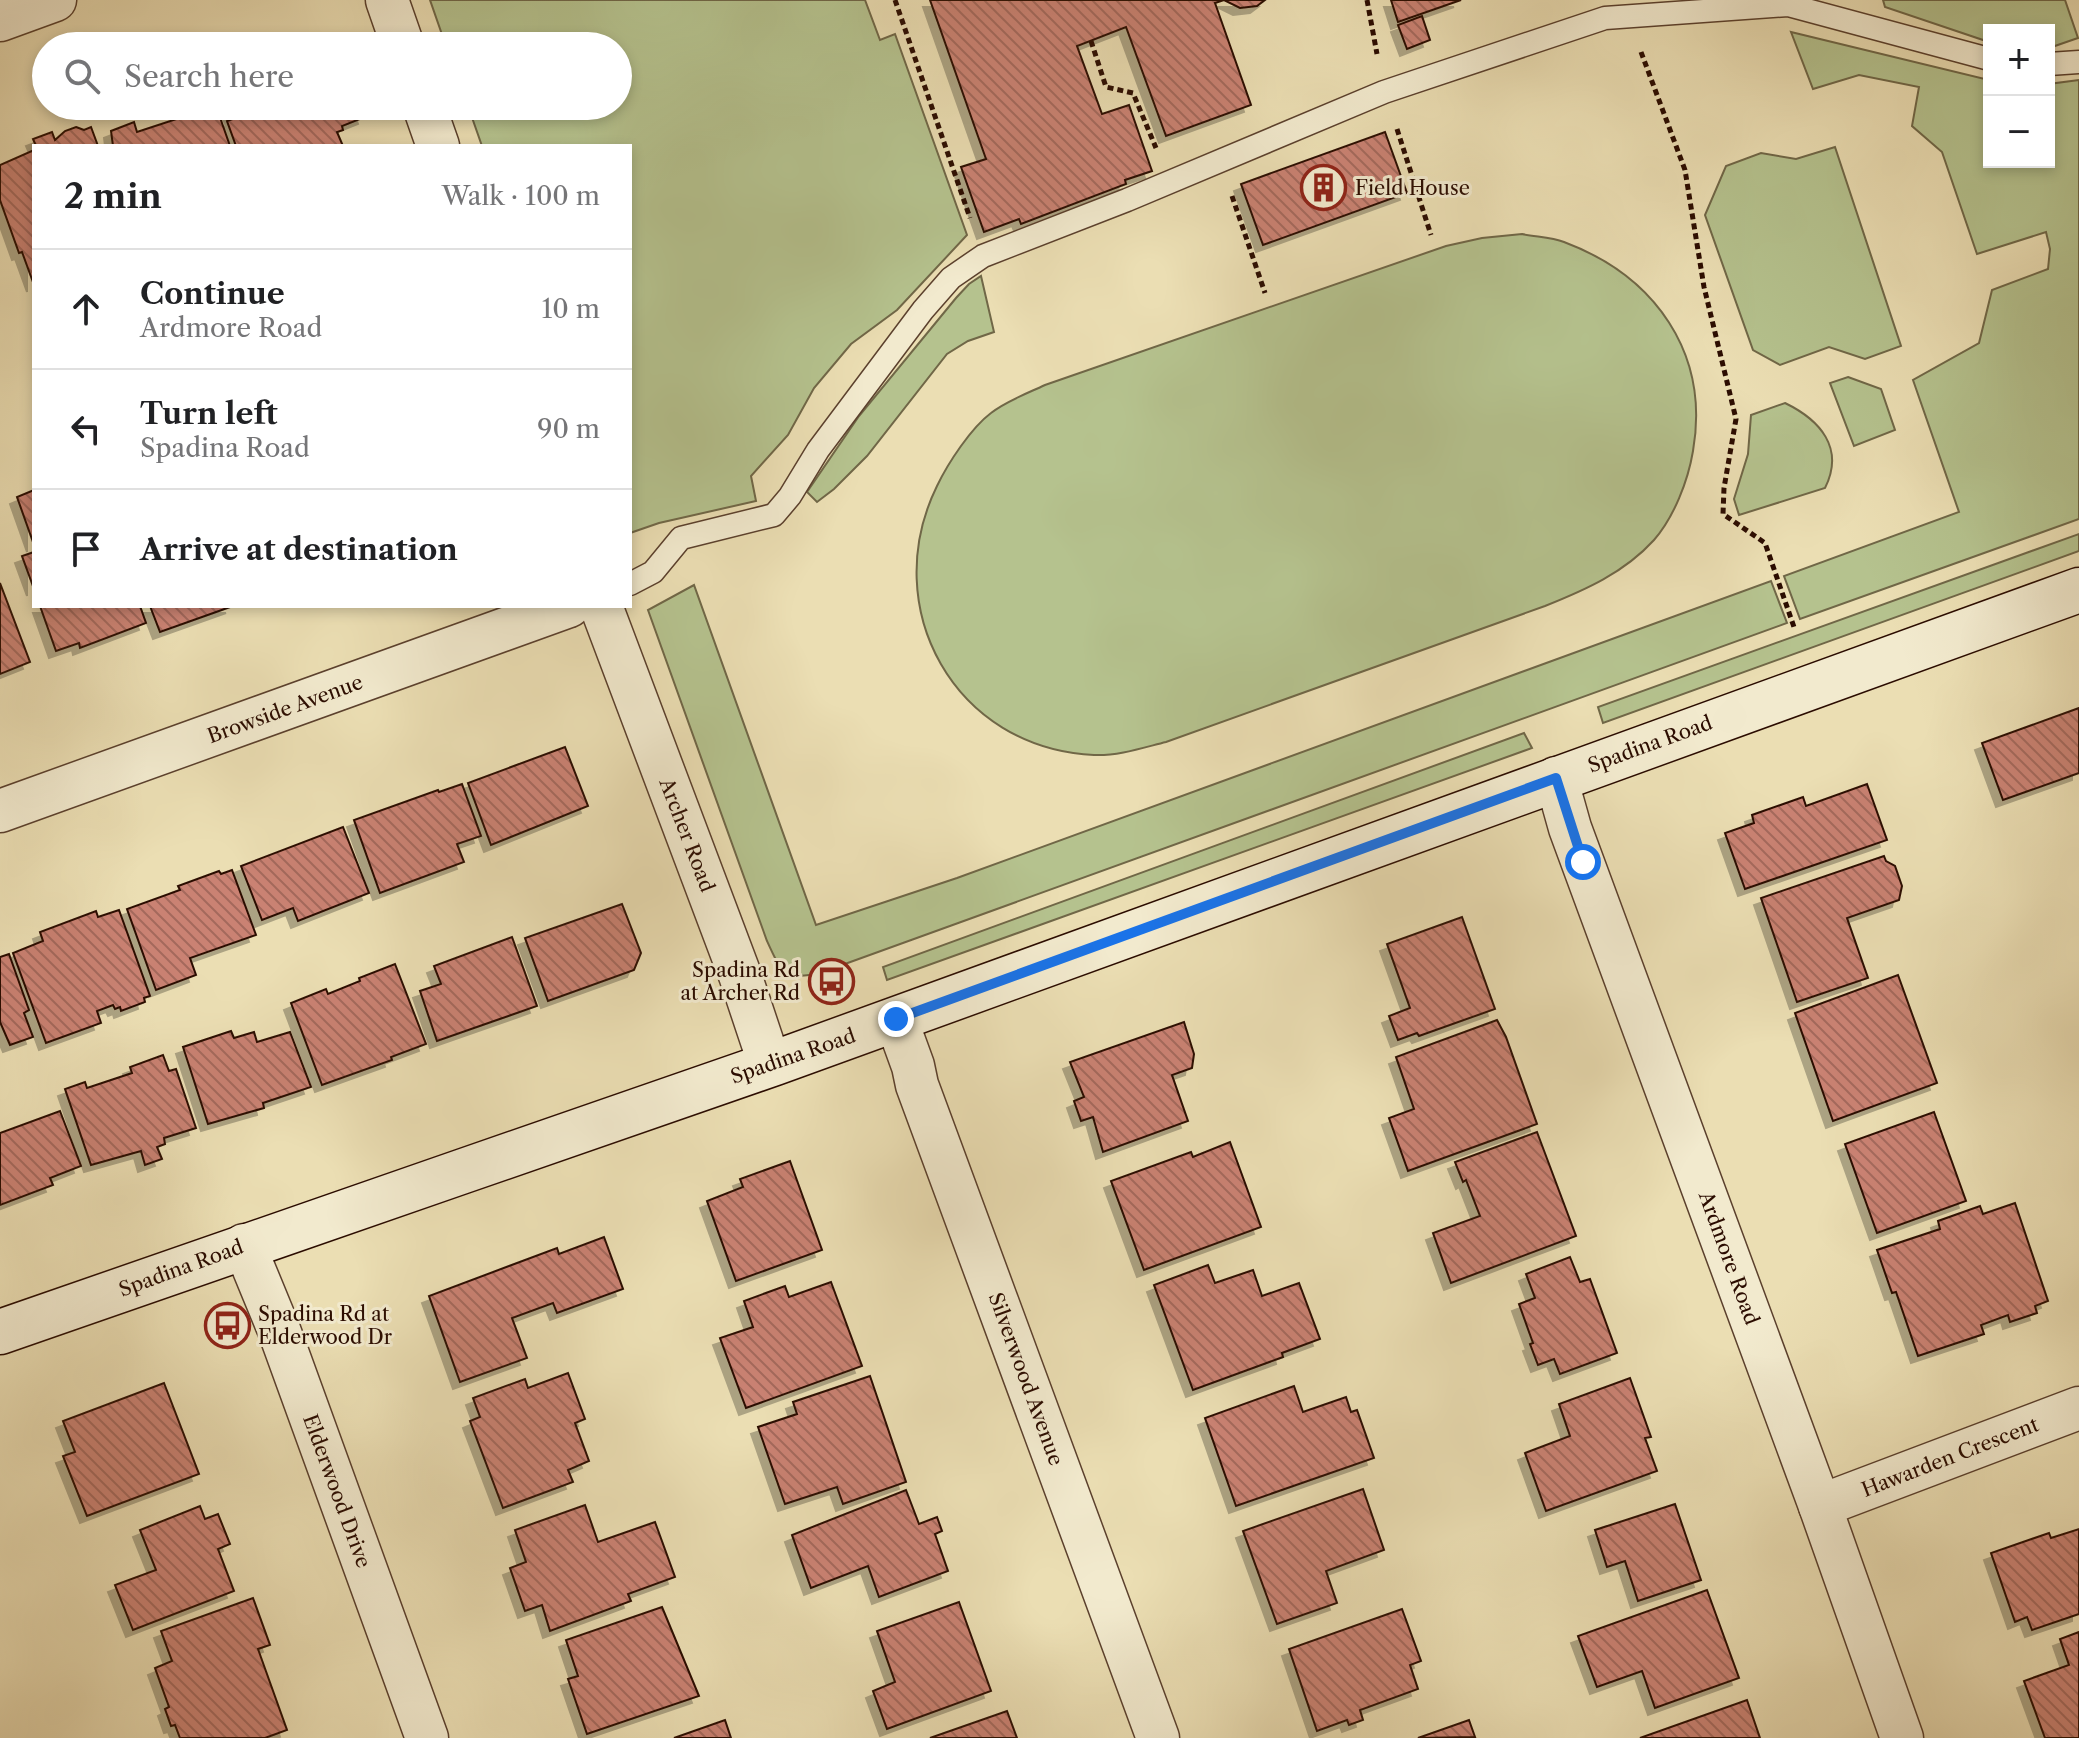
<!DOCTYPE html>
<meta charset="utf-8">
<style>
body{margin:0;font-family:"Libre Caslon Text",serif;background:#f2f2f2;color:#202124}
.controls{position:absolute;right:24px;top:24px;display:grid;overflow:hidden;border-radius:0px;box-shadow:0 4px 12px #0003}
.controls button{width:72px;height:72px;display:grid;place-items:center;padding:0;border:0;border-bottom:2px solid #e0e0e0;background:#fff;color:#202124;font:40px sans-serif}
.stop{position:absolute;width:24px;height:24px;margin:-18px;border:6px solid #1a73e8;border-radius:50%;background:#fff}
.stop.end{background:#1a73e8;border-color:#fff;box-shadow:0 2px 8px #0008}
.list{margin:0;padding:0;list-style:none}
h2{display:flex;justify-content:space-between;align-items:center;height:104px;margin:0;padding:0 32px;font-size:34px}
h2 small{font-size:26px;font-weight:400;color:#757577}
.list li{display:grid;grid-template-columns:52px 1fr auto;gap:24px;align-items:center;box-sizing:border-box;height:120px;padding:0 32px;border-top:2px solid #e0e0e0}
.list b{display:block;font-size:30px;white-space:nowrap}
.list p{margin:0;font-size:26px;white-space:nowrap;color:#757577}
.list em{font-size:26px;font-style:normal;color:#757577}
.icon{flex:none;width:44px;height:44px;fill:none;stroke:currentColor;stroke-width:2;stroke-linecap:round;stroke-linejoin:round}
.map{position:relative;flex:none;width:2079px;height:1738px;overflow:hidden}
.search{position:absolute;background:#fff;box-shadow:0 4px 12px #0003;left:32px;top:32px;width:600px;height:88px;display:flex;align-items:center;gap:20px;box-sizing:border-box;padding:0 28px;border-radius:44px;color:#757577;font-size:30px}
.panel{position:absolute;background:#fff;box-shadow:0 4px 12px #0003;left:32px;top:144px;width:600px;height:464px;border-radius:0px}
.map>svg:first-child{display:block}
</style>
<div class="map">
<svg width="2079" height="1738" viewBox="0 0 2079 1738">
<defs>
<pattern id="building-back-hatch" width="6" height="6" patternUnits="userSpaceOnUse" patternTransform="scale(2)"><rect width="6" height="6" fill="#ca8273"/><path d="M-1 5l2 2M0 0l6 6M5-1l2 2" fill="none" stroke="#a4695c"/></pattern>
<filter id="shadow"><feDropShadow dx="-7" dy="7" stdDeviation="0" flood-color="#0004"/></filter>
</defs>
<rect width="100%" height="100%" fill="#ebdeb3"/>
<filter id="stains"><feTurbulence type="fractalNoise" baseFrequency=".0025" numOctaves="4"/><feColorMatrix values="0 0 0 0 .2 0 0 0 0 .09 0 0 0 0 .02 0 0 0 .5 -.17"/></filter>
<radialGradient id="worn" r=".72"><stop offset=".6" stop-color="#630" stop-opacity="0"/><stop offset="1" stop-color="#630" stop-opacity=".3"/></radialGradient>
<g fill="#b5c28e" stroke="#706747" stroke-width="2">
<path d="M430 0H865L880 40 895 34 967 235 897 310 851 344 814 388 788 435 751 476 756 501 659 523 630 533V146H482L468 106H618V46H446Z"/>
<path d="M1883 0H2065L2078 38 2049 48V30H1989V42L1885 7Z"/>
<path d="M1791 32 1989 80V162H2049V84L2079 80V519L1800 619 1784 576 1959 512 1913 380 1979 343 1992 290 2048 269 2050 249 2046 232 1977 254 1942 152 1912 126 1919 87 1859 75 1813 89Z"/>
<path d="M1835 147 1901 346 1865 359 1829 347 1780 365 1753 350 1705 215 1726 166 1761 153 1796 159Z"/>
<path d="M1522 234C1535 237 1551 237 1564 242 1655 276 1710 353 1693 451 1688 481 1674 517 1654 540 1624 573 1585 590 1545 606L1166 742C1142 748 1118 756 1094 755 955 749 877 608 937 486 948 463 971 428 991 413 1006 401 1028 393 1045 385L1446 246 1482 238Z"/>
<path d="M981 276 994 332 968 341 947 354 867 456 834 489 817 502 807 492 859 416 956 298 969 284Z"/>
<path d="M1848 377 1881 389 1895 430 1854 446 1830 383Z"/>
<path d="M1785 403C1820 420 1845 448 1825 488L1739 515 1734 499 1748 454 1751 415Z"/>
<path d="M2079 534V551L1603 723 1598 707Z"/>
<path d="M1771 581 1787 623 820 973C785 981 781 972 767 941L648 610 694 585 816 925 957 878Z"/>
<path d="M1524 733 1532 748 887 980 883 967Z"/>
</g>
<g fill="url(#building-back-hatch)" stroke="#2b0c00" stroke-width="2" filter="url(#shadow)">
<path d="M930 0H1265L1257 6 1240 8 1224 0 1215 3 1251 105 1166 136 1126 27 1077 46 1102 114 1129 105 1152 171 1125 180 1126 184 1021 224 1019 219 984 232 961 167 986 159Z"/>
<path d="M1391 0H1461L1398 22Z"/>
<path d="M1422 16 1430 40 1407 49 1398 25Z"/>
<path d="M216 106 230 146H113L111 131 134 122 137 132Z"/>
<path d="M227 106H361L365 117 342 126 343 130 337 132 343 146H236L227 121 233 119Z"/>
<path d="M76 127 84 130 91 127 98 146H36L33 139 52 132 55 140 65 131Z"/>
<path d="M1385 132 1407 193 1263 245 1241 184Z"/>
<path d="M34 150V285L22 252 19 253 0 200V165Z"/>
<path d="M34 490V545L17 497Z"/>
<path d="M34 552V589L22 556Z"/>
<path d="M0 583 30 662 0 674Z"/>
<path d="M40 606H140L146 623 80 648 79 643 56 651Z"/>
<path d="M150 606H233L160 632Z"/>
<path d="M2079 708V773L2003 800 1982 743Z"/>
<path d="M565 747 588 806 491 845 468 783Z"/>
<path d="M462 784 481 836 457 844 464 862 380 893 354 820 438 790 439 792Z"/>
<path d="M1867 784 1887 840 1745 889 1725 833 1754 823 1752 815 1803 797 1806 806Z"/>
<path d="M343 827 369 893 298 921 293 908 262 920 241 866Z"/>
<path d="M1884 856 1886 861 1895 866 1902 886 1899 900 1847 918 1868 978 1797 1002 1761 898Z"/>
<path d="M232 870 256 935 190 958 196 975 156 990 127 909 180 890 178 886 219 871 221 874Z"/>
<path d="M622 904 641 953 634 970 548 1001 525 938Z"/>
<path d="M119 910 150 996 144 998 145 1002 121 1011 120 1007 115 1009 113 1005 97 1011 101 1023 46 1043 13 953 43 941 40 932 96 911 98 917Z"/>
<path d="M1462 917 1495 1009 1419 1036 1417 1033 1398 1040 1389 1016 1410 1008 1387 944Z"/>
<path d="M512 937 537 1006 437 1041 420 991 441 984 434 966Z"/>
<path d="M9 954 29 1010 24 1013 33 1037 10 1045 0 1022V957Z"/>
<path d="M395 964 426 1044 391 1057 392 1060 322 1085 291 1003 326 989 328 994 360 981 359 978Z"/>
<path d="M1898 975 1937 1083 1833 1121 1795 1013Z"/>
<path d="M1497 1020 1506 1037 1537 1124 1408 1171 1389 1118 1414 1109 1396 1057Z"/>
<path d="M1184 1022 1194 1054 1192 1068 1172 1075 1188 1121 1103 1152 1093 1117 1081 1121 1074 1101 1084 1097 1070 1062Z"/>
<path d="M231 1031 234 1038 254 1032 257 1042 290 1032 311 1087 263 1103 264 1108 208 1124 183 1047Z"/>
<path d="M163 1055 169 1071 176 1069 196 1128 164 1138 165 1144 157 1147 162 1159 145 1165 141 1151 91 1165 65 1089 85 1082 87 1088 132 1073 130 1067Z"/>
<path d="M60 1111 81 1166 50 1178 53 1185 0 1205V1133Z"/>
<path d="M1934 1112 1966 1201 1877 1233 1845 1144Z"/>
<path d="M1537 1132 1576 1236 1451 1283 1433 1233 1480 1216 1466 1180 1463 1182 1455 1162Z"/>
<path d="M1230 1142 1261 1227 1144 1270 1111 1181 1191 1152 1193 1157Z"/>
<path d="M790 1161 822 1250 736 1281 707 1201 743 1187 740 1179Z"/>
<path d="M2015 1203 2048 1301 2035 1306 2037 1313 2010 1322 2008 1315 1981 1325 1984 1334 1918 1356 1896 1292 1892 1293 1877 1250 1940 1229 1938 1221 1980 1206 1983 1214Z"/>
<path d="M604 1237 623 1289 557 1313 553 1303 512 1318 527 1358 460 1382 429 1296 557 1248 559 1254Z"/>
<path d="M1570 1257 1580 1282 1590 1279 1617 1353 1560 1374 1554 1359 1538 1365 1530 1344 1533 1343 1519 1304 1535 1298 1526 1274Z"/>
<path d="M1208 1265 1215 1283 1253 1270 1262 1296 1299 1283 1320 1339 1282 1353 1283 1357 1193 1390 1154 1285Z"/>
<path d="M831 1282 862 1366 746 1408 720 1338 753 1327 744 1301 785 1286 789 1297Z"/>
<path d="M568 1373 585 1419 575 1423 589 1461 568 1470 573 1482 503 1508 470 1421 480 1417 473 1398 525 1379 528 1388Z"/>
<path d="M870 1376 906 1482 843 1504 837 1487 785 1504 758 1427 797 1414 793 1402Z"/>
<path d="M1630 1378 1651 1437 1645 1438 1657 1471 1546 1511 1525 1453 1570 1436 1559 1404Z"/>
<path d="M164 1383 199 1474 87 1516 63 1456 75 1452 63 1421Z"/>
<path d="M1294 1386 1303 1412 1346 1397 1351 1412 1357 1410 1374 1458 1236 1506 1205 1418Z"/>
<path d="M1363 1489 1384 1550 1326 1571 1337 1603 1277 1624 1243 1531Z"/>
<path d="M906 1490 919 1524 937 1517 942 1531 935 1534 948 1571 879 1597 868 1566 811 1588 792 1535Z"/>
<path d="M1675 1504 1701 1580 1638 1601 1625 1561 1607 1567 1595 1530Z"/>
<path d="M585 1505 598 1542 655 1522 675 1577 628 1594 631 1601 550 1631 542 1605 525 1611 510 1568 526 1562 515 1530Z"/>
<path d="M200 1506 205 1519 218 1514 230 1544 218 1549 234 1591 133 1630 115 1585 156 1570 140 1530Z"/>
<path d="M2079 1529V1614L2032 1630 2027 1617 2015 1622 1991 1553 2049 1533 2051 1538Z"/>
<path d="M1707 1590 1739 1678 1655 1708 1642 1671 1597 1687 1578 1636Z"/>
<path d="M253 1598 270 1645 258 1649 287 1730 265 1738H180L175 1725 171 1726 165 1709 169 1707 155 1668 172 1661 161 1631Z"/>
<path d="M959 1602 991 1691 887 1729 873 1691 895 1682 877 1631Z"/>
<path d="M662 1607 699 1696 587 1734 568 1679 578 1676 566 1640Z"/>
<path d="M1402 1609 1421 1661 1410 1665 1418 1689 1360 1710 1363 1720 1349 1725 1347 1720 1317 1731 1289 1649Z"/>
<path d="M2079 1632V1738H2045L2024 1681 2069 1665 2060 1639Z"/>
<path d="M1747 1700 1760 1738H1640Z"/>
<path d="M1007 1711 1017 1738H930Z"/>
<path d="M725 1720 731 1738H674Z"/>
<path d="M1469 1720 1475 1737 1418 1738Z"/>
</g>
<g fill="none" stroke-linecap="round" stroke-linejoin="round">
<defs>
<g id="lane">
<path d="M2049 64 2079 62"/>
<path d="M630 584 653 572 681 538 774 515 790 496 818 450 923 310 951 278 983 256 1127 200 1384 92 1605 18 1788 5 1989 59"/>
</g>
<g id="street">
<path d="M387 0 403 46"/>
<path d="M0 20 55 0"/>
<path d="M424 106 438 146"/>
<path d="M601 606 740 975 770 1065"/>
<path d="M1556 778 1570 828 1820 1506 1902 1738"/>
<path d="M0 811 569 606"/>
<path d="M896 1019 913 1066 917 1085 1158 1738"/>
<path d="M244 1245 279 1330 427 1738"/>
<path d="M1820 1506 2079 1408"/>
</g>
<path id="secondary" d="M0 1332C258 1240 517 1154 775 1063 1211 908 1644 746 2079 590"/>
</defs>
<use href="#lane" stroke="#5b402d" stroke-width="25"/>
<use href="#street" stroke="#5b402d" stroke-width="45"/>
<use href="#secondary" stroke="#2b0c00" stroke-width="47"/>
<g stroke="#2b0c00" stroke-width="5" stroke-dasharray="6 4" stroke-linecap="butt">
<path d="M895 0 970 218"/>
<path d="M1367 0 1377 54"/>
<path d="M1091 41 1106 87 1133 93 1156 148"/>
<path d="M1641 52 1685 170 1704 287 1736 419 1724 488 1723 514 1765 543 1795 630"/>
<path d="M1397 129 1431 235"/>
<path d="M1232 196 1265 293"/>
</g>
<use href="#lane" stroke="#f2eace" stroke-width="22"/>
<use href="#street" stroke="#f2eace" stroke-width="42"/>
<use href="#secondary" stroke="#f2eace" stroke-width="44"/>
</g>
<g fill="none" stroke-linecap="round" stroke-linejoin="round">
<path stroke="#1a73e8" stroke-width="10" d="M896 1019 1556 778 1583 862"/>
</g>
<defs>
<symbol id="building-ring" viewBox="-11 -11 22 22"><circle r="9.5" fill="#f2eace" stroke="#8f2418" stroke-width="1.5"/><path d="M-4-6H4V6H1V3H-1V6H-4ZM-2.5-4.3h1.7v1.8h-1.7ZM.8-4.3h1.7v1.8H.8ZM-2.5-1h1.7V.8h-1.7ZM.8-1h1.7V.8H.8Z" fill="#8f2418"/></symbol>
<symbol id="bus-ring" viewBox="-11 -11 22 22"><circle r="9.5" fill="#f2eace" stroke="#8f2418" stroke-width="1.5"/><path d="M-5-6H5V4H4V6H2V4H-2V6H-4V4H-5ZM-3.5-4V0h7V-4ZM-3.5 1.2v1.5H-2V1.2ZM2 1.2v1.5H3.5V1.2Z" fill="#8f2418"/></symbol>
</defs>
<g fill-rule="evenodd">
<use href="#building-ring" x="1298" y="162" width="51" height="51"/>
<use href="#bus-ring" x="806" y="956" width="51" height="51"/>
<use href="#bus-ring" x="202" y="1300" width="51" height="51"/>
</g>
<g text-anchor="middle" stroke-width="6" stroke-linejoin="round" paint-order="stroke">
<g font-size="20" fill="#2b0c00" stroke="#f2eace" text-anchor="start">
<text x="1355" y="195">Field House</text>
<text x="800" y="977" text-anchor="end">Spadina Rd<tspan x="800" dy="23">at Archer Rd</tspan></text>
<text x="258" y="1321">Spadina Rd at<tspan x="258" dy="23">Elderwood Dr</tspan></text>
</g>
<g font-size="20" fill="#2b0c00" stroke="#f2eace">
<text transform="translate(285 709) rotate(-20)" y="7">Browside Avenue</text>
<text transform="translate(1650 744) rotate(-20)" y="7">Spadina Road</text>
<text transform="translate(687 835) rotate(69)" y="7">Archer Road</text>
<text transform="translate(793 1056) rotate(-19)" y="7">Spadina Road</text>
<text transform="translate(1729 1258) rotate(70)" y="7">Ardmore Road</text>
<text transform="translate(181 1268) rotate(-20)" y="7">Spadina Road</text>
<text transform="translate(1026 1379) rotate(70)" y="7">Silverwood Avenue</text>
<text transform="translate(1950 1457) rotate(-21)" y="7">Hawarden Crescent</text>
<text transform="translate(337 1491) rotate(70)" y="7">Elderwood Drive</text>
</g>
</g>
<rect width="100%" height="100%" filter="url(#stains)"/>
<rect width="100%" height="100%" fill="url(#worn)"/>
</svg>
<div class="controls">
<button>+</button>
<button>−</button>
</div>
<div class="stop" style="left:1583px;top:862px"></div>
<div class="stop end" style="left:896px;top:1019px"></div>
<div class="search"><svg class="icon" aria-label="search" viewBox="0 0 24 24"><circle cx="10" cy="10" r="6"/><path d="M15 15l6 6"/></svg>Search here</div>
<section class="panel">
<h2>2 min<small>Walk · 100 m</small></h2>
<ul class="list">
<li><svg class="icon" aria-label="ahead" viewBox="0 0 24 24"><path d="M12 20V5M6 11l6-6 6 6"/></svg><div><b>Continue</b><p>Ardmore Road</p></div><em>10 m</em></li>
<li><svg class="icon" aria-label="left" viewBox="0 0 24 24"><path d="M17 20v-9H6M10 6l-5 5 5 5"/></svg><div><b>Turn left</b><p>Spadina Road</p></div><em>90 m</em></li>
<li><svg class="icon" aria-label="arrive" viewBox="0 0 24 24"><path d="M6 21V4h12l-3 4 3 4H6"/></svg><div><b>Arrive at destination</b></div></li>
</ul>
</section>
</div>
